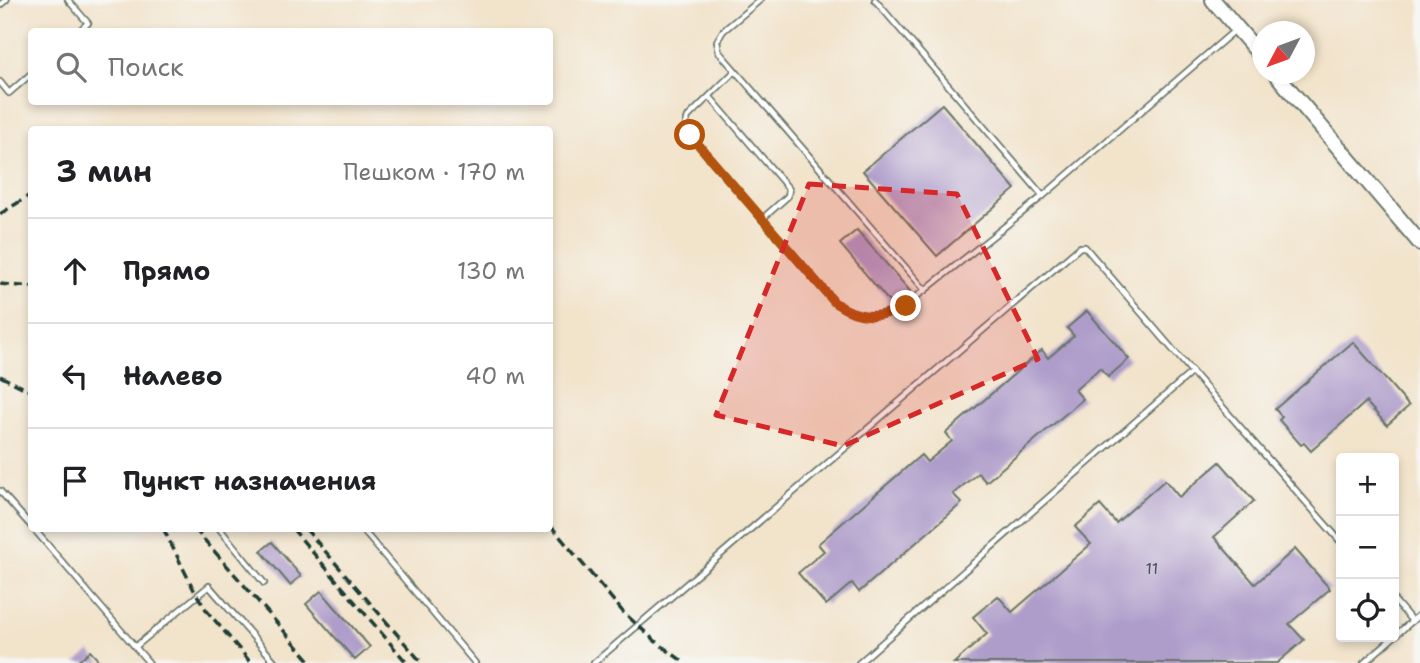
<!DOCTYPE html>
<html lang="ru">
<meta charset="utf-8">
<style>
body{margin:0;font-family:"Shantell Sans",sans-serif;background:#f2f2f2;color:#202124}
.controls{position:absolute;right:21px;bottom:21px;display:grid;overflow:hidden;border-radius:7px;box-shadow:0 4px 10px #0003}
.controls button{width:63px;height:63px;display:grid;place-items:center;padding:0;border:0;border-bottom:2px solid #e0e0e0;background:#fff;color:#202124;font:35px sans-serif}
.compass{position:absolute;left:1252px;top:21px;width:63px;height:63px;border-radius:50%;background:#fff;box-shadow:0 4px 10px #0003;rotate:229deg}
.stop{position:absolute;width:21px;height:21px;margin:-16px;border:5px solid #b45309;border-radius:50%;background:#fff}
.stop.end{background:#b45309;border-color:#fff;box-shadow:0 2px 7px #0008}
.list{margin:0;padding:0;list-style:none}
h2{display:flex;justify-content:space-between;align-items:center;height:91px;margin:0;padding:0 28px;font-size:30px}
h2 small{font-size:23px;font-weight:400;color:#757577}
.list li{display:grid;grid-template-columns:46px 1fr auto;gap:21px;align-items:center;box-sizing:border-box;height:105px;padding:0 28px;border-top:2px solid #e0e0e0}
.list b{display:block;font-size:26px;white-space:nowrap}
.list em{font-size:23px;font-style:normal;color:#757577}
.icon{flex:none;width:38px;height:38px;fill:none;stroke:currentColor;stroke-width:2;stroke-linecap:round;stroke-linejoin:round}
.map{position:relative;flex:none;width:1420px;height:663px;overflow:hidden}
.search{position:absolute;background:#fff;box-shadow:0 4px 10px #0003;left:28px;top:28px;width:525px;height:77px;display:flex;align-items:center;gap:18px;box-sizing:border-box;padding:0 24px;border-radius:7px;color:#757577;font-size:26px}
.panel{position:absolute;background:#fff;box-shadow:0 4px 10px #0003;left:28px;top:126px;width:525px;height:406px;border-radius:7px}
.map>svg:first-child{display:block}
</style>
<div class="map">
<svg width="1420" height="663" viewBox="0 0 1420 663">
<rect width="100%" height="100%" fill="#f6f6f2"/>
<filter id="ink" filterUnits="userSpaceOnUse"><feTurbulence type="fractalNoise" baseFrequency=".0143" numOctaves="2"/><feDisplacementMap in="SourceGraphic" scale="14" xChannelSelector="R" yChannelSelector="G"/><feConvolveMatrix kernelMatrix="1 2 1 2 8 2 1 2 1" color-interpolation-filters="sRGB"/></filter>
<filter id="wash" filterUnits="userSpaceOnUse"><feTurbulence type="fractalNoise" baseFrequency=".00686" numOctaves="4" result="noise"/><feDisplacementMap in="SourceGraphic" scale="28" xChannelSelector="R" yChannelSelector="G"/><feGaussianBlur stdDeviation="1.57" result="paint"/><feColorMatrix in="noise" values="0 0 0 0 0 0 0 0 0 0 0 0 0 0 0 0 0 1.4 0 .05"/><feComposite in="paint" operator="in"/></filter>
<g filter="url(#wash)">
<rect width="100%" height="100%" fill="#f2e3cb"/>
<g id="blocks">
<g fill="#ae9cca">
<path d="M942 104 1015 189 937 256 863 171Z"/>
<path d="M857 230 910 291 892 305 840 244Z"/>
<path d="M1087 311 1129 359 1108 377 1100 368 1075 390 1083 399 986 482 978 473 953 494 962 503 859 592 852 583 826 605 798 573 824 551 818 544 921 455 927 462 952 441 946 433 1042 350 1048 358 1074 336 1067 328Z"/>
<path d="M1353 342 1409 406 1387 425 1366 402 1311 451 1304 443 1301 445 1279 420 1282 417 1275 409Z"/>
<path d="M1220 462 1254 501 1214 537 1255 584 1295 549 1330 589 1289 624 1304 640 1277 663H954L987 634 973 617 998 596 1012 612 1091 544 1075 527 1100 505 1116 523 1165 480 1179 497Z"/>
<path d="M272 542 301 576 290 585 261 551Z"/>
<path d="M321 591 370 647 355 660 306 604Z"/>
<path d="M90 651 101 663H76Z"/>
</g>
</g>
</g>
<g filter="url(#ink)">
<use href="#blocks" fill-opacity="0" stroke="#697769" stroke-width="2"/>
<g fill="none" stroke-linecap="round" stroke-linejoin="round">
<defs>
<g id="service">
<path d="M68 0 88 23 78 32"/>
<path d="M760 0 723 31 717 41 719 52 925 290 1043 196 1234 31"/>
<path d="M875 0 1043 196"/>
<path d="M0 5 6 0"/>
<path d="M735 71 688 117 686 124 690 135 835 303C870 326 895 314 925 290"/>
<path d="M0 82 9 93 32 73"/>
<path d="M710 97 789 189 788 196 762 219"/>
<path d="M0 491 32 527"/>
<path d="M33 528 149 663"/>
<path d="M219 528 264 583"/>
<path d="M361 528 475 663"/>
<path d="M1394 600 1412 621"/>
<path d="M135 647 209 586 276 663"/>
<path d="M594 663 1080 247H1085L1192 372 1341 542"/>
<path d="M859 663 1192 372"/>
<path d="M1364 663 1420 614"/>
</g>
<g id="primary">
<path d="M1213 0 1262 57"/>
<path d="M1276 74 1420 243"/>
</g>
</defs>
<use href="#service" stroke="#697769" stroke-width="8"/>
<use href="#primary" stroke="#697769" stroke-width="18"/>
<use href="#service" stroke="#fff" stroke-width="4.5"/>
<use href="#primary" stroke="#fff" stroke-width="14"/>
<g stroke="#1f3d34" stroke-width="3.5" stroke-dasharray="10 5" stroke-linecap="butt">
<path d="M0 214 32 194"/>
<path d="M0 284 32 287"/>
<path d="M0 376 32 392"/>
<path d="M550 525 623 612 655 641 685 663"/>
<path d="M163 528 194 590 207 611 251 663"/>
<path d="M194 528 312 663"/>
<path d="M292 528 407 663"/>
<path d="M305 528 422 663"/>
</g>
</g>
</g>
<g fill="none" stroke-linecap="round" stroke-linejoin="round" filter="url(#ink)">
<path stroke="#b45309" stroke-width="9" d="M690 135 835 303C860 320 880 319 906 306"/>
</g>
<path fill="#d62828" fill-opacity="0.2" stroke="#d62828" stroke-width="5" stroke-dasharray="14 9" stroke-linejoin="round" d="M809 184 957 194 1038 359 843 446 716 415Z"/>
<g text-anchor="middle" stroke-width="7" stroke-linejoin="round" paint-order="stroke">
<g font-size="16" fill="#43555a">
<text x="1152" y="574">11</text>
</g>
</g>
</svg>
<div class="controls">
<button>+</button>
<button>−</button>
<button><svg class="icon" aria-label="locate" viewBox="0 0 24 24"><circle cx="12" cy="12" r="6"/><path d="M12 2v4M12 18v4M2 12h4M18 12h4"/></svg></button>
</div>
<svg class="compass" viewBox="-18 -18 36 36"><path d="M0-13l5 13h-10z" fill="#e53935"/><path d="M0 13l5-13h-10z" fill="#757577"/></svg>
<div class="stop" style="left:690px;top:135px"></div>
<div class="stop end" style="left:906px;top:306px"></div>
<div class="search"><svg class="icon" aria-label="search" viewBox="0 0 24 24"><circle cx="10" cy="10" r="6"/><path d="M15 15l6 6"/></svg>Поиск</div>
<section class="panel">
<h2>3 мин<small>Пешком · 170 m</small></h2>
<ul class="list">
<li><svg class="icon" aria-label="ahead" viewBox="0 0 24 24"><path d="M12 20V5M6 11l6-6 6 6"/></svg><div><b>Прямо</b></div><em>130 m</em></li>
<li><svg class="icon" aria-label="left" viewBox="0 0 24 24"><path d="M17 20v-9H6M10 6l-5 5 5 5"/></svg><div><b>Налево</b></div><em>40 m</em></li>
<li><svg class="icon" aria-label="arrive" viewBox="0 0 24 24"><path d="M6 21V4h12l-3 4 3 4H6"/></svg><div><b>Пункт назначения</b></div></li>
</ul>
</section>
</div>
